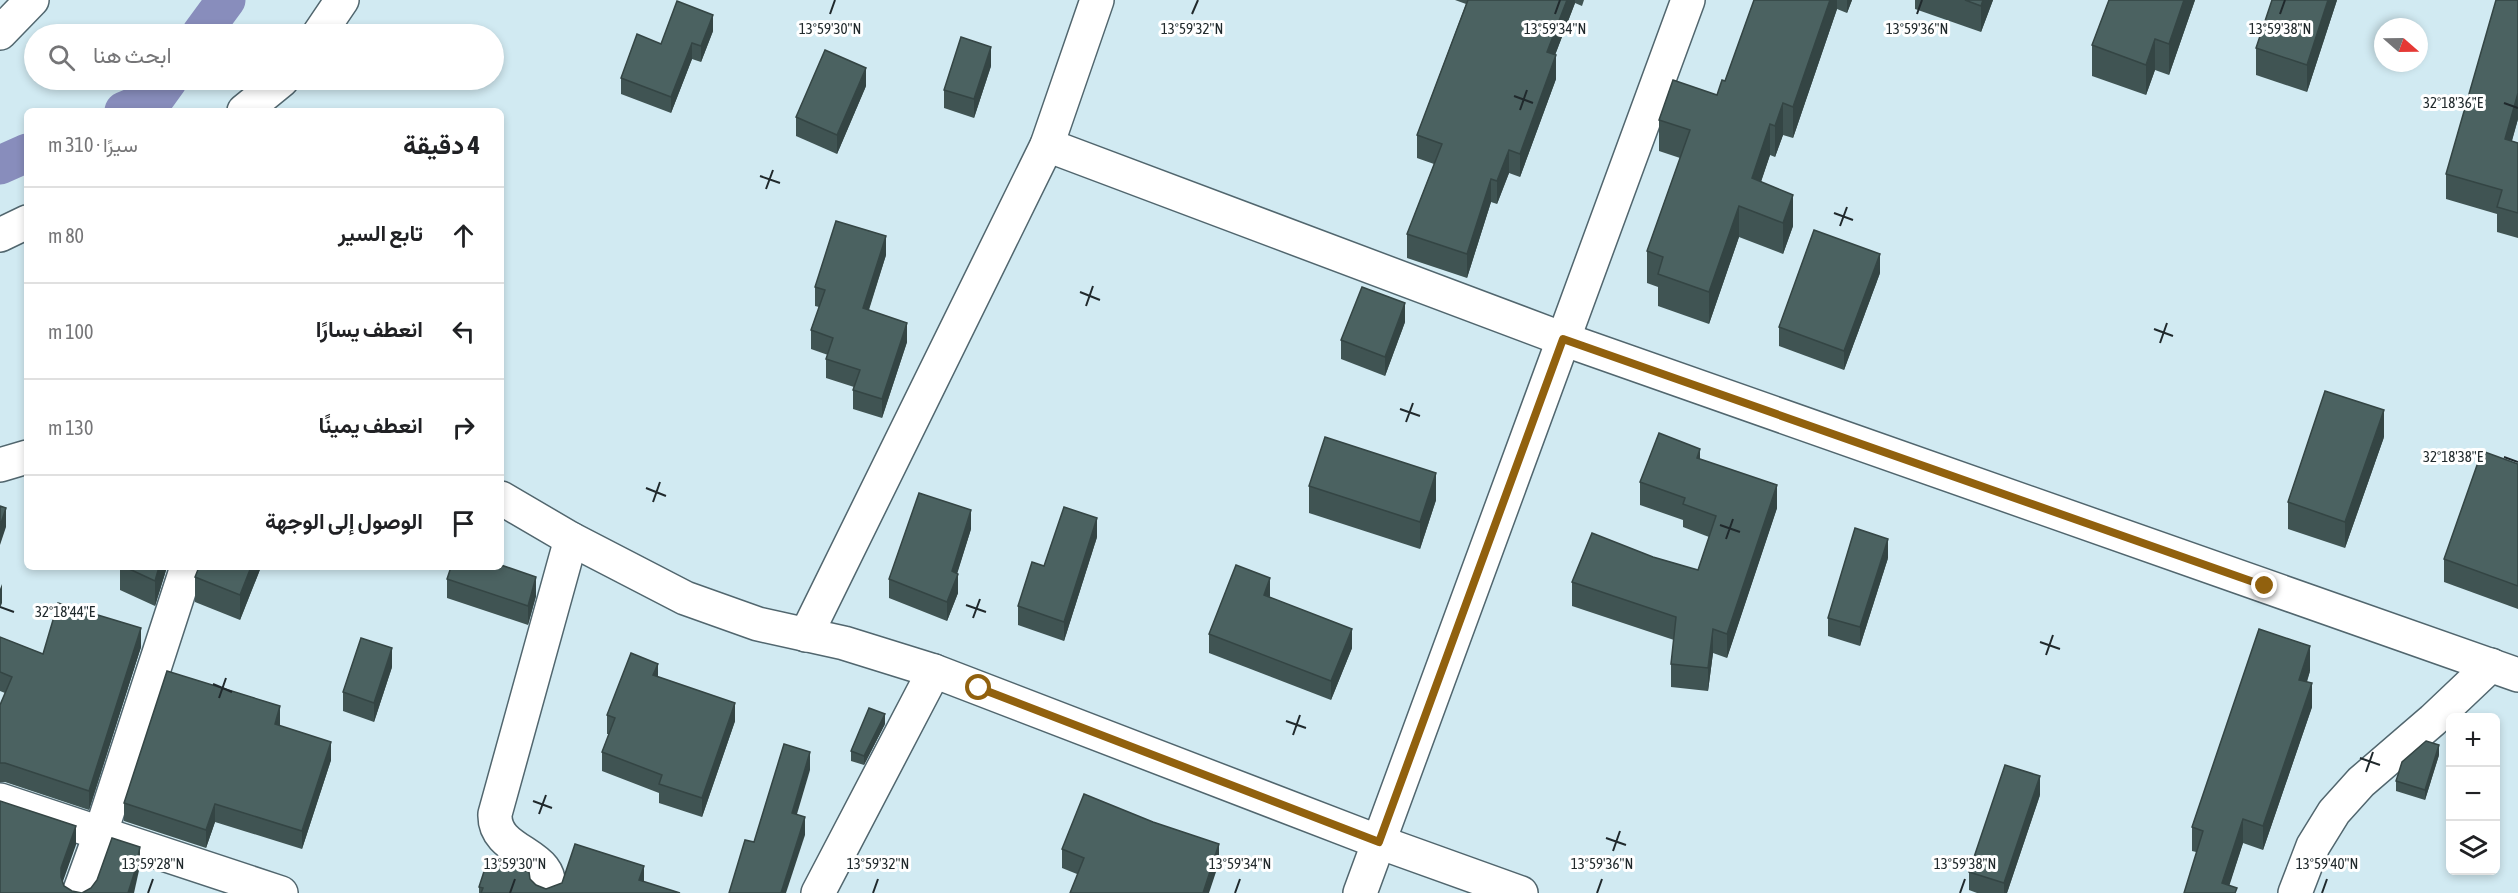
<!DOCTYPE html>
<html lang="ar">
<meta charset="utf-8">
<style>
body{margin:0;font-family:"Asap Condensed",Vazirmatn,sans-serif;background:#f2f2f2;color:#202124;direction:rtl}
.controls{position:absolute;right:18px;bottom:18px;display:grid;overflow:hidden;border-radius:9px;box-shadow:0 3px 9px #0003}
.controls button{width:54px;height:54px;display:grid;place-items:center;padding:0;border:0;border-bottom:2px solid #e0e0e0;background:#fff;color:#202124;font:30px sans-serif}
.compass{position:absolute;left:2374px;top:18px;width:54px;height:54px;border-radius:50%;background:#fff;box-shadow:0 3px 9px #0003;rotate:110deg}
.stop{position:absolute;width:18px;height:18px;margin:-14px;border:4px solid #91610e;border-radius:50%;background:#fff}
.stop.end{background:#91610e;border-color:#fff;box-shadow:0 2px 6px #0008}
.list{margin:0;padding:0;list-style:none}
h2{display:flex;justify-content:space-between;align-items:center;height:78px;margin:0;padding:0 24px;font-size:26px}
h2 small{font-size:20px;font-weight:400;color:#757577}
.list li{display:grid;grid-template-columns:39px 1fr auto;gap:18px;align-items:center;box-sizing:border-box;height:96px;padding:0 24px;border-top:2px solid #e0e0e0}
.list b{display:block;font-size:22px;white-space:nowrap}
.list em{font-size:20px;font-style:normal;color:#757577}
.icon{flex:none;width:33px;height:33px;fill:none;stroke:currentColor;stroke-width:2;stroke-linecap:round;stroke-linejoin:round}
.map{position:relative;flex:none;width:2518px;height:893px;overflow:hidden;direction:ltr}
.search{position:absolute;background:#fff;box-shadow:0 3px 9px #0003;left:24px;top:24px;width:480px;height:66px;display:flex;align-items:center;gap:15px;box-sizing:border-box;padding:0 21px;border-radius:33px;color:#757577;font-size:22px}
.panel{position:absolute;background:#fff;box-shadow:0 3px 9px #0003;left:24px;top:108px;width:480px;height:462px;border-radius:9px;direction:rtl}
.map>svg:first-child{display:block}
</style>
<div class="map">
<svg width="2518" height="893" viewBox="0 0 2518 893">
<rect width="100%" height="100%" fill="#d1eaf2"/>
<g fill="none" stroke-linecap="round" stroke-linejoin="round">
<g stroke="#888dbc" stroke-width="39">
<path d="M201 34 226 0"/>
<path d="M124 111 155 98 168 80"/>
<path d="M0 165 27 153"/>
</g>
<defs>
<g id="minor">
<path d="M0 33 32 0"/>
<path d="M319 34 342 0"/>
<path d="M244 111 282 80"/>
<path d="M1047 145 1563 339"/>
<path d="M0 235 27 222"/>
<path d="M0 465 27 457"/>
<path d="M501 498 571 539 685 598 758 624 844 643 934 671 1379 842 1521 893"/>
<path d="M806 635 1047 145 1097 0"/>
<path d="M0 800 281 893"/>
<path d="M79 893 100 835 187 567"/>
<path d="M547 893C559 852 493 855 495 814L571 539"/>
<path d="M818 893 934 671"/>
<path d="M2295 893 2313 846 2334 812 2361 782 2433 720 2491 665"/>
</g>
<g id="tertiary">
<path d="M1563 339 2518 675"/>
<path d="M1360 893 1688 0"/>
</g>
</defs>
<use href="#minor" stroke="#51666e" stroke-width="36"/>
<use href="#tertiary" stroke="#51666e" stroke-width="36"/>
<use href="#minor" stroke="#fff" stroke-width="33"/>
<use href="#tertiary" stroke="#fff" stroke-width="33"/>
</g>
<g fill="#405453">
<path d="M1455 0H1584L1582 6 1575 3 1555 55 1556 79 1520 177 1509 173 1497 204 1491 202 1467 278 1407 258V234L1434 164 1417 158V135L1466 4Z"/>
<path d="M1754 0H1852L1847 13 1837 9 1793 138 1783 135 1775 157 1770 155 1761 181 1793 226 1783 254 1739 237 1709 324 1658 306V287L1647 283V251L1680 158 1659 151V120L1717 95 1725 81Z"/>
<path d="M1915 0H1993L1981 32 1915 9Z"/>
<path d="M2109 0H2195L2169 75 2155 70 2146 95 2092 76V45Z"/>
<path d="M2337 0 2307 92 2256 75V48Z"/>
<path d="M2518 0V119L2512 141 2518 143V238L2497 232V214L2446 199V174Z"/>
<path d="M713 31 701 62 692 59 671 113 621 94V78L661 44Z"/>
<path d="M991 66 974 118 944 108V90Z"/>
<path d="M866 86 837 154 796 136V117Z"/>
<path d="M886 255 869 310 907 342 882 418 853 409V390L854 387 826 378V359L828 355 811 349V330L819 307 815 306V287Z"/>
<path d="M1880 273 1844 370 1779 346V327Z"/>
<path d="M1405 322 1385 376 1341 359V340Z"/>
<path d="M2384 437 2345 548 2288 529V502Z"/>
<path d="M1700 459 1777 508 1727 658 1713 653 1708 691 1671 687V664L1674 640 1572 606V582L1653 557 1698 570 1709 537 1683 527V520L1640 505V482Z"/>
<path d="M2518 464V609L2444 582V559Z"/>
<path d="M1309 486 1436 500 1420 549 1309 513Z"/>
<path d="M971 529 957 573 958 593 947 621 889 598V579Z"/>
<path d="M1097 537 1064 641 1018 625V606L1044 566Z"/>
<path d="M1888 558 1860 646 1828 636V618Z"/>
<path d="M120 567H167L155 606 120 590Z"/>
<path d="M199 567H261L240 620 195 602V577Z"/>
<path d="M447 579 536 596 528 625 447 598Z"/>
<path d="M1270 597 1352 648 1331 700 1209 653V634Z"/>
<path d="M0 637 43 654 141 647 89 810 5 782H0V705L5 693 0 691Z"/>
<path d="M392 667 374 722 343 711V692Z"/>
<path d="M2310 671 2307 682 2312 707 2263 850 2243 843 2229 885 2237 893 2196 852 2192 851V827Z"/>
<path d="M658 677 735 721 702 817 659 803V793L602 771V752L609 734H607V715Z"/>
<path d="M885 724 864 765 851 761V751Z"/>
<path d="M280 726 331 760 302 849 215 822 206 848 124 821V803Z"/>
<path d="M2439 755 2425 800 2396 791V781Z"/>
<path d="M2040 795 2007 893H1977L1969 890V872Z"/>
<path d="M1062 849 1219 863 1077 874 1062 868Z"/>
<path d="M530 879 536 885 546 889 644 882 680 893H479V887Z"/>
</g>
<g fill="#344544">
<path d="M1567 0H1575V3L1547 76V52Z"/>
<path d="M1830 0H1837V9L1793 138V107Z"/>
<path d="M1847 0H1852L1847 13Z"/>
<path d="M1983 0H1993L1981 32V6Z"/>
<path d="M2184 0H2195L2169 75V44Z"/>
<path d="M2328 0H2337L2307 92V65Z"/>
<path d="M713 15V31L701 62V46Z"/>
<path d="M2155 39V70L2146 95V65Z"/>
<path d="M692 43V59L671 113V97Z"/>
<path d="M991 47V66L974 118V99Z"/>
<path d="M1556 55V79L1520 177V154Z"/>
<path d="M866 68V86L837 154V135Z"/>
<path d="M2518 93V119L2505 164V139Z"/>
<path d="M1783 103V135L1775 157V126Z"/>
<path d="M1770 124V155L1752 209V178Z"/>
<path d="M1509 150V173L1497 204V181Z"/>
<path d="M1491 179V202L1467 278V254Z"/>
<path d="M1793 195V226L1783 254V223Z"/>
<path d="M1739 206V237L1709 324V292Z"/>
<path d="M886 236V255L863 327V308Z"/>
<path d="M1880 254V273L1844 370V351Z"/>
<path d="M1405 303V322L1385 376V357Z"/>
<path d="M907 323V342L882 418V399Z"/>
<path d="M2384 410V437L2345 548V522Z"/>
<path d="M1700 449V473L1697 458Z"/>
<path d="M1436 473V500L1420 549V522Z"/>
<path d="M1777 485V508L1727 658V634Z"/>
<path d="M6 508V527L0 545V526Z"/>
<path d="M971 510V529L954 584 958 574V593L947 621V602L952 571Z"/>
<path d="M1097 518V537L1064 641V622Z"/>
<path d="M1888 539V558L1860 646V627Z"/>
<path d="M159 567H167L155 606V581Z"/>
<path d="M251 567H261L240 620V595Z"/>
<path d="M536 577V596L528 625V606Z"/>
<path d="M1270 578V597L1264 595Z"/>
<path d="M2 584V603L0 608V589Z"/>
<path d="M141 628V647L89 810V791Z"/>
<path d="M1352 629V648L1331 700V681Z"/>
<path d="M1713 629V653L1708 691V668Z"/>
<path d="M2310 646V671L2299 704V680Z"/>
<path d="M392 648V667L374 722V703Z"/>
<path d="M658 664V683L653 675Z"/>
<path d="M2312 683V707L2263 850V826Z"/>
<path d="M735 703V721L702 817V798Z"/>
<path d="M280 706V725L275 742V724Z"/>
<path d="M885 714V724L864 765V756Z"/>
<path d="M331 742V760L302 849V831Z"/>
<path d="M2439 745V755L2425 800V790Z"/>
<path d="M810 752V770L792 831V813Z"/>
<path d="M2040 776V795L2007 893H2004V883Z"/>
<path d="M215 804V822L206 848V830Z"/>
<path d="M805 817V835L786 893H781Z"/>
<path d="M2243 819V843L2227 893 2222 883Z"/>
<path d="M76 826V845L61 887V868Z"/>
<path d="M1219 844V863L1209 893H1203Z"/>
<path d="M140 847V866L134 893H128Z"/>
<path d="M644 866V889L639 880Z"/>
</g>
<g fill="#4b6261" stroke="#344544" stroke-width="1.5">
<path d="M1468 0H1567L1547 52 1556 55 1520 154 1509 150 1497 181 1491 179 1467 254 1407 234 1442 144 1417 135Z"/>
<path d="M1754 0H1830L1793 107 1783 103 1775 126 1770 124 1752 178 1793 195 1783 223 1739 206 1709 292 1658 274 1663 257 1647 251 1690 130 1659 120 1673 80 1717 95 1722 80 1725 81Z"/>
<path d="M1965 0H1983L1981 6Z"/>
<path d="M2109 0H2184L2169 44 2155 39 2146 65 2092 45Z"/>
<path d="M2272 0H2328L2307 65 2256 48Z"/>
<path d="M2496 0H2518V93L2505 139 2518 143V213L2497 207 2502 190 2446 174Z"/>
<path d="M677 1 713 15 701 46 692 43 671 97 621 78 637 34 661 44Z"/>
<path d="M961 37 991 47 974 99 944 90Z"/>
<path d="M825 50 866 68 837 135 796 117Z"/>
<path d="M836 221 886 236 863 308 907 323 882 399 853 390 860 370 826 359 833 338 811 330 825 290 815 287Z"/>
<path d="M1814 230 1880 254 1844 351 1779 327Z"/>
<path d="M1362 287 1405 303 1385 357 1341 340Z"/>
<path d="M2325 391 2384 410 2345 522 2288 502Z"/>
<path d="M1659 433 1700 449 1697 458 1777 485 1727 634 1713 629 1708 668 1671 664 1676 617 1572 582 1592 533 1653 557 1698 570 1716 516 1683 504 1685 498 1640 482Z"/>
<path d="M1325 437 1436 473 1420 522 1309 486Z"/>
<path d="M2482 451 2518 464V586L2444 559Z"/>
<path d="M919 493 971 510 952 571 958 574 947 602 889 579Z"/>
<path d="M0 506 6 508 0 526Z"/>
<path d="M1064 507 1097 518 1064 622 1018 606 1032 562 1044 566Z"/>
<path d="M1855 528 1888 539 1860 627 1828 618Z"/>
<path d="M501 565 536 577 528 606 447 579 451 567H501Z"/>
<path d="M1236 565 1270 578 1264 595 1352 629 1331 681 1209 634Z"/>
<path d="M125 567H159L155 581Z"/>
<path d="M199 567H251L240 595 195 577Z"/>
<path d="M58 603 141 628 89 791 5 763H0V705L12 677 0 672V637L43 654Z"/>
<path d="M2259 629 2310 646 2299 680 2312 683 2263 826 2243 819 2222 883 2237 888 2235 893H2184L2203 831 2192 827Z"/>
<path d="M361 638 392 648 374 703 343 692Z"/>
<path d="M631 653 658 664 653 675 735 703 702 798 659 784 662 775 602 752 615 718 607 715Z"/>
<path d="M167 671 280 706 275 724 331 742 302 831 215 804 206 830 124 803Z"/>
<path d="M869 708 885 714 864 756 851 751Z"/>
<path d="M2426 741 2439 745 2425 790 2396 781 2402 762Z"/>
<path d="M784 744 810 752 792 813 805 817 781 893H729L745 840 754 842Z"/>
<path d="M2005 765 2040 776 2004 883 1969 872Z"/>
<path d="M1084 794 1153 822 1219 844 1203 893H1070L1084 858 1062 849Z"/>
<path d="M0 801 76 826 61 868V877L64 886 72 891 82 893 91 888 97 880 112 838 140 847 134 874 128 893H0Z"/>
<path d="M575 844 644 866 639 880 680 893H481L483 888 479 887 488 859 529 872 530 879 536 885 546 889 562 883Z"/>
</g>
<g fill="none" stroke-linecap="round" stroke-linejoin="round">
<path stroke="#91610e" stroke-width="8" d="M979 688 1379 842 1563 339 2265 586"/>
</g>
<path fill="none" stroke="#20292c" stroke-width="2" d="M830 14 835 0M1192 14 1198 0M1555 14 1560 0M1917 14 1922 0M2280 14 2285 0M1514 96 1533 103M2504 103 2518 108M1520 110 1527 90M760 176 780 183M766 189 773 170M1834 213 1853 220M1840 226 1847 207M1080 292 1100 300M1086 306 1093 286M2154 329 2173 336M2160 343 2167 323M1400 409 1420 416M1406 422 1413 403M2504 457 2518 462M646 488 666 496M653 502 660 482M1720 525 1740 532M1726 539 1733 519M966 605 986 612M0 607 14 612M973 618 980 599M2040 642 2060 649M2046 655 2053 635M213 684 232 692M219 698 226 678M1286 721 1306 728M1293 735 1300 715M2360 758 2380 765M2366 772 2373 752M533 801 552 808M539 814 546 795M1606 838 1626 845M1613 851 1620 831M148 893 153 879M510 893 515 879M873 893 878 879M1235 893 1240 879M1597 893 1602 879M1960 893 1965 879M2322 893 2327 879"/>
<g font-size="15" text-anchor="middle" fill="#20292c" stroke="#fff" stroke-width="6" stroke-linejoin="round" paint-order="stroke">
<text x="830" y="34">13°59'30"N</text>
<text x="1192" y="34">13°59'32"N</text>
<text x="1555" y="34">13°59'34"N</text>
<text x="1917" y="34">13°59'36"N</text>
<text x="2280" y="34">13°59'38"N</text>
<text x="2453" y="108">32°18'36"E</text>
<text x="2453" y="462">32°18'38"E</text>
<text x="65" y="617">32°18'44"E</text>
<text x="153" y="869">13°59'28"N</text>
<text x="515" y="869">13°59'30"N</text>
<text x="878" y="869">13°59'32"N</text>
<text x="1240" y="869">13°59'34"N</text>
<text x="1602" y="869">13°59'36"N</text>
<text x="1965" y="869">13°59'38"N</text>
<text x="2327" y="869">13°59'40"N</text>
</g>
</svg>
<div class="controls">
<button>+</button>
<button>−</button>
<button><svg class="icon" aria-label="layers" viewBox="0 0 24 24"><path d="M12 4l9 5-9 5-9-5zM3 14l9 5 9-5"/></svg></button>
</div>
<svg class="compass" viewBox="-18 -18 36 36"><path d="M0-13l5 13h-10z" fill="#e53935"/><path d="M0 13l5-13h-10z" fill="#757577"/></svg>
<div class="stop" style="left:979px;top:688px"></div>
<div class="stop end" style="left:2265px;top:586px"></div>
<div class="search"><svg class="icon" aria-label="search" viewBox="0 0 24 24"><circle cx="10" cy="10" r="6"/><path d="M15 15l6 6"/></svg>ابحث هنا</div>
<section class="panel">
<h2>4 دقيقة<small>سيرًا · 310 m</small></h2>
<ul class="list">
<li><svg class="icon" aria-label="ahead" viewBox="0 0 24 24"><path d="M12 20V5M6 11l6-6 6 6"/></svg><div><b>تابع السير</b></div><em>80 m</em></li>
<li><svg class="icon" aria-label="left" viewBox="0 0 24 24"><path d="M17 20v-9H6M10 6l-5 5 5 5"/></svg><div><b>انعطف يسارًا</b></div><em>100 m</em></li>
<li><svg class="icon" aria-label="right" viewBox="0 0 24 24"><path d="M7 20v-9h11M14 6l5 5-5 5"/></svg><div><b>انعطف يمينًا</b></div><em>130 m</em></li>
<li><svg class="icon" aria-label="arrive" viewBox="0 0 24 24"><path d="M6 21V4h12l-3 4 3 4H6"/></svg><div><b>الوصول إلى الوجهة</b></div></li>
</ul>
</section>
</div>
